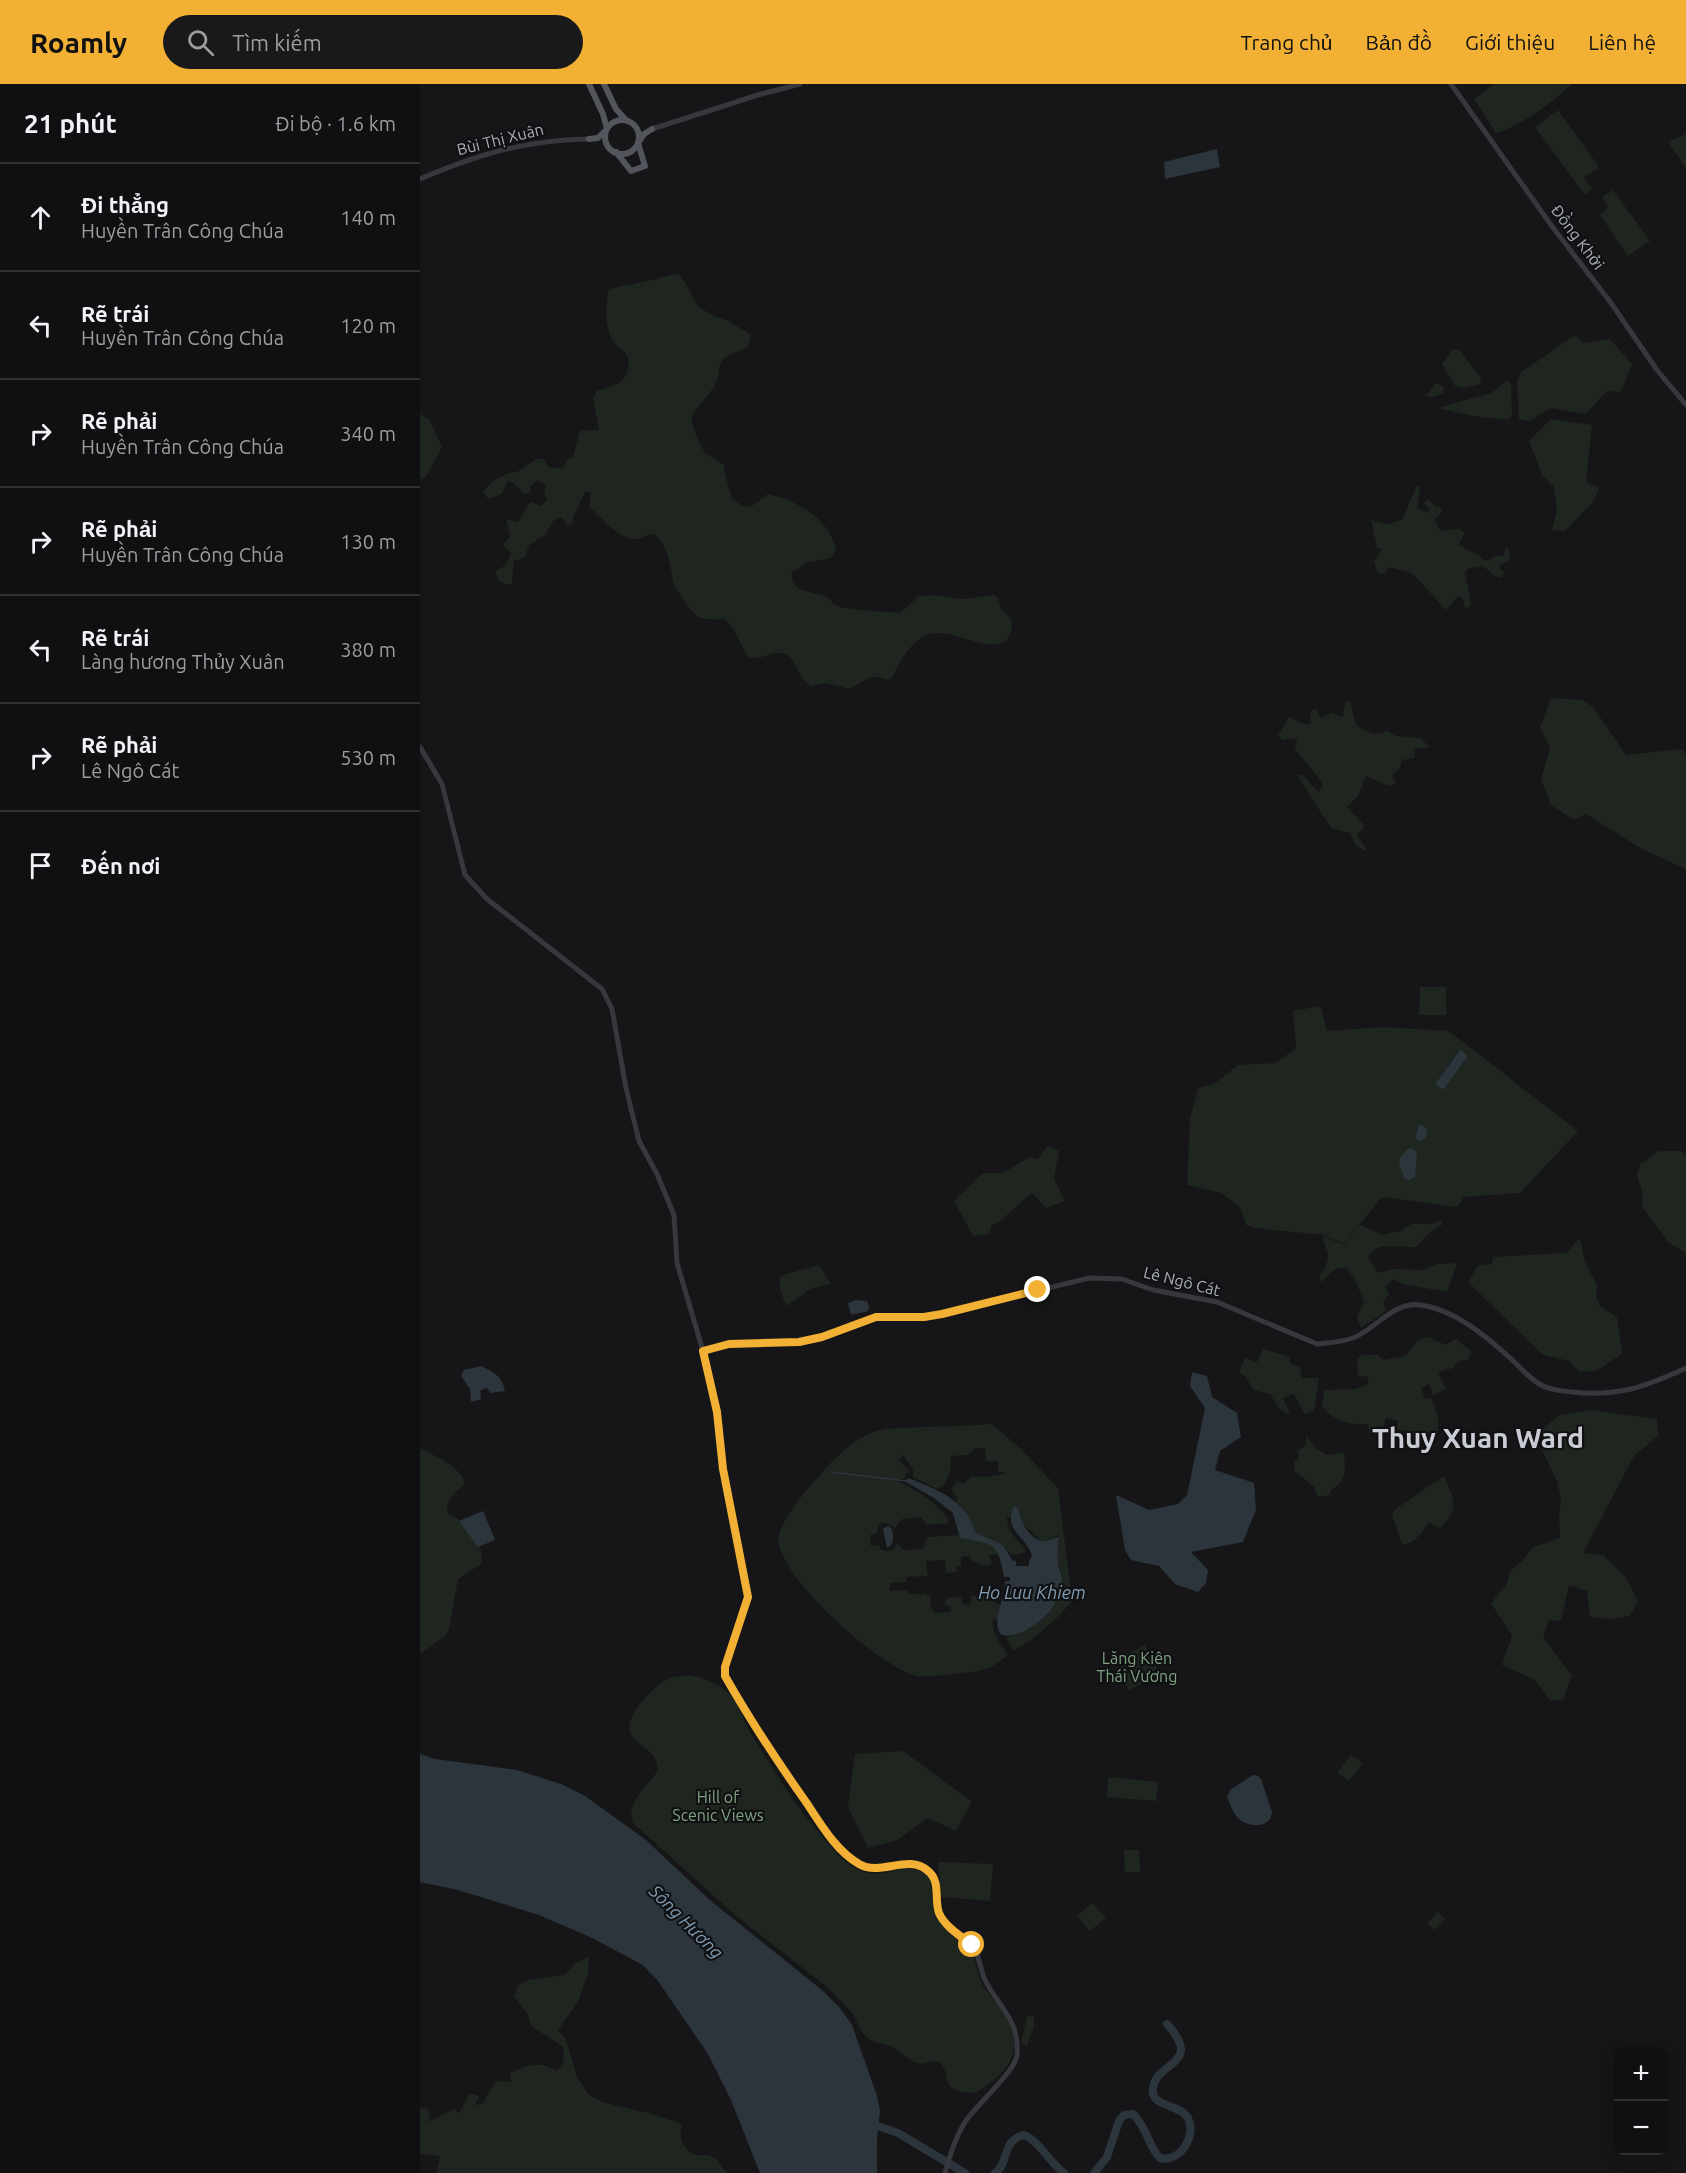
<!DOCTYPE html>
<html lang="vi">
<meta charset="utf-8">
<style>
body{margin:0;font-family:Ubuntu,sans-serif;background:#19191b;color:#f1f3f6}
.controls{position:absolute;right:18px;bottom:18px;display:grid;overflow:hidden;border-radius:9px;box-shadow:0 3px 15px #0003}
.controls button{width:54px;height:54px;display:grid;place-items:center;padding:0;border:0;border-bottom:2px solid #303032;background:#101012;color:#f1f3f6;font:30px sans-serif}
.stop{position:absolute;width:18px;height:18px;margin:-14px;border:4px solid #f2b134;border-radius:50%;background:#fff}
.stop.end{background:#f2b134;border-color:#fff;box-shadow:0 2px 6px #0008}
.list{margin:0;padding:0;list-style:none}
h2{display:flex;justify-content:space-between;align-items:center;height:78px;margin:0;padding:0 24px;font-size:26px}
h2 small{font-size:20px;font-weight:400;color:#9c9d9f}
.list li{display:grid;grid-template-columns:39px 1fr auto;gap:18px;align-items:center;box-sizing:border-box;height:108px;padding:0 24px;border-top:2px solid #303032}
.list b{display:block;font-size:22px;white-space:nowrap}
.list p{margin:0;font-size:20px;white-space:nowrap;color:#9c9d9f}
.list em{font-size:20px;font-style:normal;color:#9c9d9f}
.icon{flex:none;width:33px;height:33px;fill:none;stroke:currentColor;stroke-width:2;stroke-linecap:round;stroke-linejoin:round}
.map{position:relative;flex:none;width:1266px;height:2089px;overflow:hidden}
header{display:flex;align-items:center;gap:36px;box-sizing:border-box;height:84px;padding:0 30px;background:#f2b134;color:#111}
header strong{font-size:28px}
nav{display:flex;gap:33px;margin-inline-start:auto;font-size:21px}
.search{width:420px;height:54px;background:#19191b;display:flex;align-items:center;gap:15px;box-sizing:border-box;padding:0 21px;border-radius:33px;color:#9c9d9f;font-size:22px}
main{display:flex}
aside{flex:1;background:#101012}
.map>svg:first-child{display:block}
</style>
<header>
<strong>Roamly</strong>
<div class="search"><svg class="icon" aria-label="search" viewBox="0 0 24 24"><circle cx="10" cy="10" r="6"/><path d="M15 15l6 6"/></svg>Tìm kiếm</div>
<nav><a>Trang chủ</a><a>Bản đồ</a><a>Giới thiệu</a><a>Liên hệ</a></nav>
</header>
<main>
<aside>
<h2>21 phút<small>Đi bộ · 1.6 km</small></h2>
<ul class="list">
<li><svg class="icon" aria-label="ahead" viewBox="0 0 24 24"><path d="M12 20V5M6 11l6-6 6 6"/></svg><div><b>Đi thẳng</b><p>Huyền Trân Công Chúa</p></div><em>140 m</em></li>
<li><svg class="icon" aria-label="left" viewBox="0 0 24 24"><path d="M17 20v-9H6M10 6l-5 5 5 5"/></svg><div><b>Rẽ trái</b><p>Huyền Trân Công Chúa</p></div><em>120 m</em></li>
<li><svg class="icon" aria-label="right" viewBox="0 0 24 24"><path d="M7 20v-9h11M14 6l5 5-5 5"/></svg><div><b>Rẽ phải</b><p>Huyền Trân Công Chúa</p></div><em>340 m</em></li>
<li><svg class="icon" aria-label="right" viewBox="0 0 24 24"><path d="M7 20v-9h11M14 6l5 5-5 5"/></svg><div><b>Rẽ phải</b><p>Huyền Trân Công Chúa</p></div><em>130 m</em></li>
<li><svg class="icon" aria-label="left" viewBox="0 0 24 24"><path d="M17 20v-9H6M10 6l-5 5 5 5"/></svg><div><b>Rẽ trái</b><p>Làng hương Thủy Xuân</p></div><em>380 m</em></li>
<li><svg class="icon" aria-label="right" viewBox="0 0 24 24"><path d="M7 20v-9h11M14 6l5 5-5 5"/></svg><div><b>Rẽ phải</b><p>Lê Ngô Cát</p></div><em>530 m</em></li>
<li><svg class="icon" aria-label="arrive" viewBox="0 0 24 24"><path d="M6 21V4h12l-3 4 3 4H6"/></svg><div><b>Đến nơi</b></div></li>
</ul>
</aside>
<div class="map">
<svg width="1266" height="2089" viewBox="0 0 1266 2089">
<rect width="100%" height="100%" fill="#161618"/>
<g fill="#1e261f" fill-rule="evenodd">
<path d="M1074 0H1152C1131 19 1103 41 1076 49L1054 15Z"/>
<path d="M1138 26 1179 83 1164 94 1172 105 1165 111 1115 43Z"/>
<path d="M1266 50V84L1248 58Z"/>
<path d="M1193 106 1230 157 1208 172 1180 131 1188 123 1182 113Z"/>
<path d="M259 190 266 200 277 221 291 231 309 237 331 251 328 263C320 268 309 269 303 276 297 283 300 292 296 299 289 312 278 321 271 334L276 352 285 369 304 381C304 394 310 402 312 415 331 429 332 421 348 410 377 416 410 435 416 466L411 474 388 478 372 488C369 509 392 507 405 512 411 514 411 518 415 521 422 526 469 528 480 529L499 512 515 511 543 515 573 511 578 514 581 525 592 535C593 591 531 536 505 552 485 564 482 576 471 595 464 596 463 594 457 593 449 591 437 601 430 605L406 599 391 602C389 600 386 599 384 596 376 588 375 569 360 569 348 569 340 576 328 573 319 559 317 547 305 535 296 535 285 537 277 532 271 527 254 504 253 497 250 479 248 464 235 450 227 450 223 454 217 455 199 457 183 434 170 424V408H165L153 433V439L148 441 141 433 134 436 124 452 109 461 105 473 94 477 92 500H85L77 496 76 487 86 481 91 469 83 461 90 452 86 435 98 438 110 418 121 422 127 416 124 409 126 400 117 396 110 403V409L103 410 95 400 88 397 82 410 68 415 63 407 72 398 86 390 97 388 116 375H124L129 383 142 385 147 376 153 373 160 347 179 346 173 315 177 307C190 302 206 301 208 284 209 279 209 274 206 270 202 264 194 261 191 253 185 240 185 220 189 206 204 200 220 200 235 195 244 193 250 191 259 190Z"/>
<path d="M1155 251 1164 259 1190 255 1212 280 1201 308 1187 307 1166 330 1130 324 1110 337 1099 335 1097 298 1100 289Z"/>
<path d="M1033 265 1039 266 1060 293 1061 300 1042 304 1035 302 1022 280Z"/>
<path d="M1087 297 1091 300 1092 331 1087 336 1053 332 1017 324 1071 309Z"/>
<path d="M1016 299 1020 300 1024 304 1023 310 1011 313 1006 312Z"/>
<path d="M0 330 9 335 22 363 6 393 0 396Z"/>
<path d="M1131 335 1172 341 1166 398 1179 403 1174 417 1145 447 1132 446 1137 426 1134 403 1122 391 1109 357Z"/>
<path d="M997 401 1000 403 997 424 1008 429 1009 425 1004 419 1008 415 1016 423H1020L1022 427 1015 435 1020 447 1040 445 1045 449 1039 460C1044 466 1055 467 1064 476L1069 477 1075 472H1084L1085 463 1089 465 1090 476 1080 481 1079 484 1084 488 1082 494 1075 492 1063 482 1049 484 1045 488 1051 522 1045 525 1043 515 1039 511 1026 526 992 489 969 483 964 490 958 489 954 478 962 464H957L951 436 968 440 982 436Z"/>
<path d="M1131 614 1163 616 1173 623 1206 671 1263 665 1266 673V785L1222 765 1166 730 1154 736 1131 721 1121 695 1130 664 1120 643Z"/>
<path d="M930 616 936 641C946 648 955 653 967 647L976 652 1001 654 1009 663 995 665 994 674 982 676 980 684 972 691 976 699 969 702 946 692 938 712 927 723 945 742 937 751 948 768 936 762 930 749 911 744 877 691H883L899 709 903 699 875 665 877 654 863 656 858 652 869 633 880 639 891 640V626L896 625 901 634 912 629 923 633 925 618Z"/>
<path d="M1000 903H1026V931H999Z"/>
<path d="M901 922 907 947 963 943 1029 947 1158 1047 1100 1109 1044 1113 1037 1123 962 1113 924 1160 904 1151 835 1144 826 1141 820 1123 801 1109 767 1101 770 1035 778 1004 794 1000 818 981 856 979 876 964 873 927ZM1039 966 1048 972 1023 1006 1015 1000Z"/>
<path d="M627 1062 639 1067 634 1095 645 1117 626 1124 612 1109 579 1138 571 1142 570 1150 553 1152 534 1117 563 1089H583L609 1073 618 1075Z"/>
<path d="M1239 1067H1261L1266 1072V1169L1248 1158 1223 1124 1222 1107 1217 1091 1220 1080Z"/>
<path d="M1021 1136 1023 1140 1010 1148 996 1163C981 1163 955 1157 948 1173L958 1189 974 1185 1001 1186 1017 1180 1037 1179 1027 1208 983 1200 974 1195 965 1202 969 1210 963 1218 966 1227 941 1244 937 1233 944 1218 935 1195 926 1183 915 1185 901 1198 899 1194C904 1185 911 1176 907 1166 905 1160 903 1159 903 1152L924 1161 940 1141 963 1151 981 1147 991 1140H1011Z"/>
<path d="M1160 1154 1165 1178 1177 1201 1176 1213 1180 1222 1197 1233 1202 1270 1176 1287 1159 1288 1149 1277 1123 1271 1048 1198 1058 1181 1072 1180 1073 1173 1146 1169Z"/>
<path d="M399 1181 411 1200 392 1204 366 1222 360 1205V1192Z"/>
<path d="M1007 1253 1026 1261 1036 1255 1052 1268 1047 1276 1038 1277 1033 1284 1018 1288 1026 1305 1013 1311 1009 1300 1001 1304 1005 1315 1011 1314 1018 1332V1347L1004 1359 999 1361 1000 1351 977 1345 978 1337 966 1334 962 1349 951 1350 947 1340C928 1341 914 1337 902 1322L904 1306 936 1305 949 1300 947 1292 938 1293 937 1276 942 1271H957L964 1276 986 1272 997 1257Z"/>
<path d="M843 1265 870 1273V1279L880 1283 882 1294H899L894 1327 885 1330 873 1309 863 1315 870 1328 867 1330 859 1324 850 1310 833 1306 826 1293 819 1289 825 1274 837 1278Z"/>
<path d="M1171 1326 1237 1335 1238 1352 1214 1372 1163 1469 1183 1471 1206 1494 1218 1517 1210 1532 1190 1535 1170 1533 1167 1507 1149 1501 1141 1537 1129 1536 1123 1553 1152 1592 1143 1615 1130 1617 1115 1596 1082 1581 1092 1552 1071 1519 1086 1501 1091 1486 1101 1478 1113 1463 1140 1454 1139 1432 1141 1416 1137 1397 1122 1366V1346L1139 1331Z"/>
<path d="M571 1340 598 1362 638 1404 652 1517C636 1538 615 1553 594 1567L586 1554 610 1545 624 1533 639 1514 642 1492 638 1475V1451L627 1457 621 1456 601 1438 598 1424 592 1426 591 1433H587C587 1448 598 1455 606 1468L593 1471 587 1467 583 1461 555 1448 544 1425 536 1418 537 1413 531 1406 537 1397 544 1400 551 1392 564 1393 584 1390 585 1388H578V1377H566L565 1364H556L548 1371 531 1372C531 1385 530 1399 517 1405L493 1393V1385L483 1371 479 1375 489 1388 485 1391 486 1394 477 1397C497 1405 514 1418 528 1434V1439L507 1441 501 1433 482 1435 475 1444 467 1439H461L457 1445 458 1449 450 1451 451 1462 459 1461 460 1465 466 1467 474 1466 477 1459 483 1466 503 1465 508 1453 538 1451 540 1454C554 1457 572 1456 579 1470L569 1471 572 1480 564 1482 552 1477 550 1472 541 1473V1482L536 1483 537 1488 526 1489 525 1476 506 1477 507 1489 509 1492 486 1493V1498L470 1499V1507L487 1506 488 1510H500L499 1513 503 1509 510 1511 511 1522 514 1529 530 1528 532 1523 524 1521 527 1514 541 1513 543 1521 551 1520V1512H573L576 1514 575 1519 581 1521 577 1535H573C570 1548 581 1560 588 1571 582 1575 576 1581 569 1584 561 1588 506 1594 497 1592 462 1585 351 1488 359 1451 362 1435 389 1402 400 1391 414 1374 436 1353 457 1347 472 1343 487 1344 502 1343 525 1342 548 1342 571 1340Z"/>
<path d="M886 1352 896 1364 907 1371 924 1368C925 1385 928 1396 911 1406L910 1411 898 1413 894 1403C887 1398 881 1390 875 1388L874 1378 879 1374 877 1366 885 1363Z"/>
<path d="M0 1364C15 1372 40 1382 45 1399 37 1409 23 1415 28 1430 45 1438 67 1459 61 1480L38 1495 29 1545 25 1552 0 1570Z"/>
<path d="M1024 1392C1034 1417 1041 1423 1020 1444L1010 1439C1000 1447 998 1459 982 1461L972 1430 977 1424Z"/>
<path d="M725 1561 740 1591 709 1606 695 1576Z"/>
<path d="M268 1591C284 1593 298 1599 309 1610 318 1619 323 1635 329 1646 349 1679 371 1715 396 1745 409 1760 426 1785 448 1789 471 1793 487 1775 509 1793 513 1807 510 1825 519 1837 527 1849 542 1855 549 1865 557 1875 556 1889 562 1900 570 1913 582 1924 588 1938 605 1972 583 1992 556 2009 546 2008 531 2009 527 1996 525 1988 526 1985 520 1978L511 1977 503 1980 494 1978 471 1962 451 1957 441 1947 433 1930 407 1903 315 1831 213 1739C205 1720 226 1703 237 1688 241 1665 215 1664 210 1648 205 1631 235 1600 250 1594 255 1592 263 1592 268 1591Z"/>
<path d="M483 1667 552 1718 536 1747 508 1734 477 1756 448 1764 428 1723 435 1670Z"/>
<path d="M931 1671 943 1680 928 1697 917 1688Z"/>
<path d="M688 1693 738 1698 736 1717 687 1713Z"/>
<path d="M704 1766H719L720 1788H705Z"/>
<path d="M518 1778 573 1780 570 1817 521 1813Z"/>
<path d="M672 1819 686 1834 670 1847 657 1832Z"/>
<path d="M1018 1828 1025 1835 1014 1846 1007 1839Z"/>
<path d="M169 1873 168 1889 158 1918 138 1946 146 1956 157 1993 168 2010 182 2018 232 2030 262 2040C258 2051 263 2068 276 2071 281 2072 286 2070 291 2072 298 2074 302 2084 307 2089H16L20 2072 0 2070V2025L7 2024 10 2028 8 2038 34 2025 39 2029 50 2009 59 2012 55 2021 62 2020C68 2012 70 2003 78 1997L91 1998 90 1990C105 1981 120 1976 136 1987 145 1980 144 1973 143 1963L111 1942 108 1931 94 1912 98 1901 108 1896 144 1891 156 1879Z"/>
<path d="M607 1932H614V1942L607 1962 601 1959Z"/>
</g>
<g fill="#2c353c">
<path d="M797 65 800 83 745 95 744 78Z"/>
<path d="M1040 966 1048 972 1023 1006 1015 1000Z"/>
<path d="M999 1040 1005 1043 1007 1050 1005 1054 1001 1057 995 1056Z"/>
<path d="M992 1064 997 1068 995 1093 989 1096 985 1095 980 1083 979 1075 987 1065Z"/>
<path d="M436 1216 447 1217 449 1222 448 1227 431 1231 428 1219Z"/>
<path d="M61 1282C74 1288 82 1292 85 1307L71 1309 66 1304 60 1307 61 1315 51 1318 50 1305 41 1292 44 1286Z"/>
<path d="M772 1288 787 1292 792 1313 817 1329 821 1353 800 1367 795 1386 834 1399 836 1426 823 1458 771 1468 788 1486 786 1499 778 1508 755 1500 739 1482 711 1476 705 1466 696 1411 729 1426 758 1420 767 1411 785 1324 770 1302Z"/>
<path d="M488 1394C516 1405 547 1416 555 1448L583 1461 592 1476 596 1477V1482H609V1477L612 1472C607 1452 582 1447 594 1422L598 1424C600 1436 609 1456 624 1457 628 1457 634 1454 638 1453 639 1461 637 1468 638 1476 639 1485 643 1493 642 1503 639 1525 604 1557 581 1551 570 1534 586 1518 585 1497H590V1493H584C578 1457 572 1460 540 1454L533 1429 514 1414 488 1399 485 1397Z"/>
<path d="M63 1427 75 1456 58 1463 39 1437Z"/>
<path d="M468 1442 471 1444C474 1450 475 1461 467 1464L463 1445Z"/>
<path d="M0 1670 15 1675 97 1686 141 1700 165 1712 226 1756 291 1817 402 1906 420 1924 432 1941 457 2012 460 2027 457 2056V2089H340L311 2016 288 1970 238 1897 223 1881 170 1853 119 1831 38 1806 0 1798Z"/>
<path d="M833 1691 838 1692 841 1695 852 1728C851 1745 828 1744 818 1734 813 1729 810 1720 807 1713L810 1706Z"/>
</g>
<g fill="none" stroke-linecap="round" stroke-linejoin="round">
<path stroke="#2c353c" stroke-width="1.5" d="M411 1388 486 1397"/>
<g stroke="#2c353c" stroke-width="8">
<path d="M452 2040 478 2049 545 2089"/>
<path d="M575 2089C590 2078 581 2058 603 2051 617 2054 630 2079 644 2089"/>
<path d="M674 2089 687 2073 699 2037 704 2031 713 2030C727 2043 728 2062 740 2074 760 2079 777 2052 768 2034 760 2019 730 2024 733 2004 736 1977 784 1981 747 1940"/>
</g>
<g stroke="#37383d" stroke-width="5">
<path d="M1031 0 1131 141 1191 219 1237 286 1266 321"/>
<path d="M232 45 338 11 380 0"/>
<path d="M0 95C58 70 106 56 169 55"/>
<path d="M0 663 22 700 45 791 67 815 182 905 192 925 206 1004 219 1057 237 1090 254 1131 257 1179 283 1267 297 1328 303 1385 328 1513 305 1583V1592C330 1635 356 1677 385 1718 399 1737 412 1760 430 1775 455 1796 480 1770 504 1783 523 1794 511 1817 521 1833 528 1845 542 1850 551 1860 559 1869 560 1883 564 1894 577 1922 600 1935 597 1971 595 1988 556 2021 545 2038 535 2054 530 2072 525 2089"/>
<path d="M283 1267 309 1260 379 1258 402 1253 456 1233H504L522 1230 669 1194 702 1195 733 1206 797 1218 897 1260C910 1259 921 1258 933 1254 956 1245 973 1217 1001 1221 1035 1226 1066 1252 1090 1274 1100 1283 1110 1295 1121 1301 1130 1306 1142 1307 1152 1308 1198 1313 1225 1303 1266 1284"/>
</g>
<g stroke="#53555c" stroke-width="6">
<path d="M169 0 183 30 187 45 178 54 169 55"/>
<path d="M184 0 196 25 206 36"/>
<circle cx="202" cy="53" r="17"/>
<path d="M196 68 211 87 225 82 218 59 224 50 232 45"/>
</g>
</g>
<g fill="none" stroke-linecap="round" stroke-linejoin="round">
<path stroke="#f2b134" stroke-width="8" d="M552 1861C541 1852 525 1843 519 1829 514 1816 521 1797 508 1787 488 1769 461 1793 439 1780 416 1767 400 1739 386 1718 357 1677 330 1636 305 1592V1583L328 1513 303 1385 297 1328 283 1267 309 1260 379 1258 402 1253 456 1233H504L522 1230 618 1206"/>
</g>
<g text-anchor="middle" stroke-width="4.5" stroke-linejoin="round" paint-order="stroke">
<g font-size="16" fill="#a8adb8" stroke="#111113">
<text transform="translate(80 55) rotate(-14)" y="6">Bùi Thị Xuân</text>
<text transform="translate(1158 153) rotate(53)" y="6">Đồng Khởi</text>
<text transform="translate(762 1197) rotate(14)" y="6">Lê Ngô Cát</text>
</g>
<g font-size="16" fill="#7fa381" stroke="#111113">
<text x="717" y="1580">Lăng Kiên<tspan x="717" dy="18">Thái Vương</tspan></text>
<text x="298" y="1719">Hill of<tspan x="298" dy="18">Scenic Views</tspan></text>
</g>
<g font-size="18" font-style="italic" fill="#7f9bb3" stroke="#111113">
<text x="612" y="1515">Ho Luu Khiem</text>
<text transform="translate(266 1838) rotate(45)" y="6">Sông Hương</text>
</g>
<g font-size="28" font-weight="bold" fill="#c9ccd4" stroke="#111113">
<text x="1058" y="1364">Thuy Xuan Ward</text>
</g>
</g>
</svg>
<div class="controls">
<button>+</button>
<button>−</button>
</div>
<div class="stop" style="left:552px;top:1861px"></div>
<div class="stop end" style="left:618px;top:1206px"></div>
</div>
</main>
